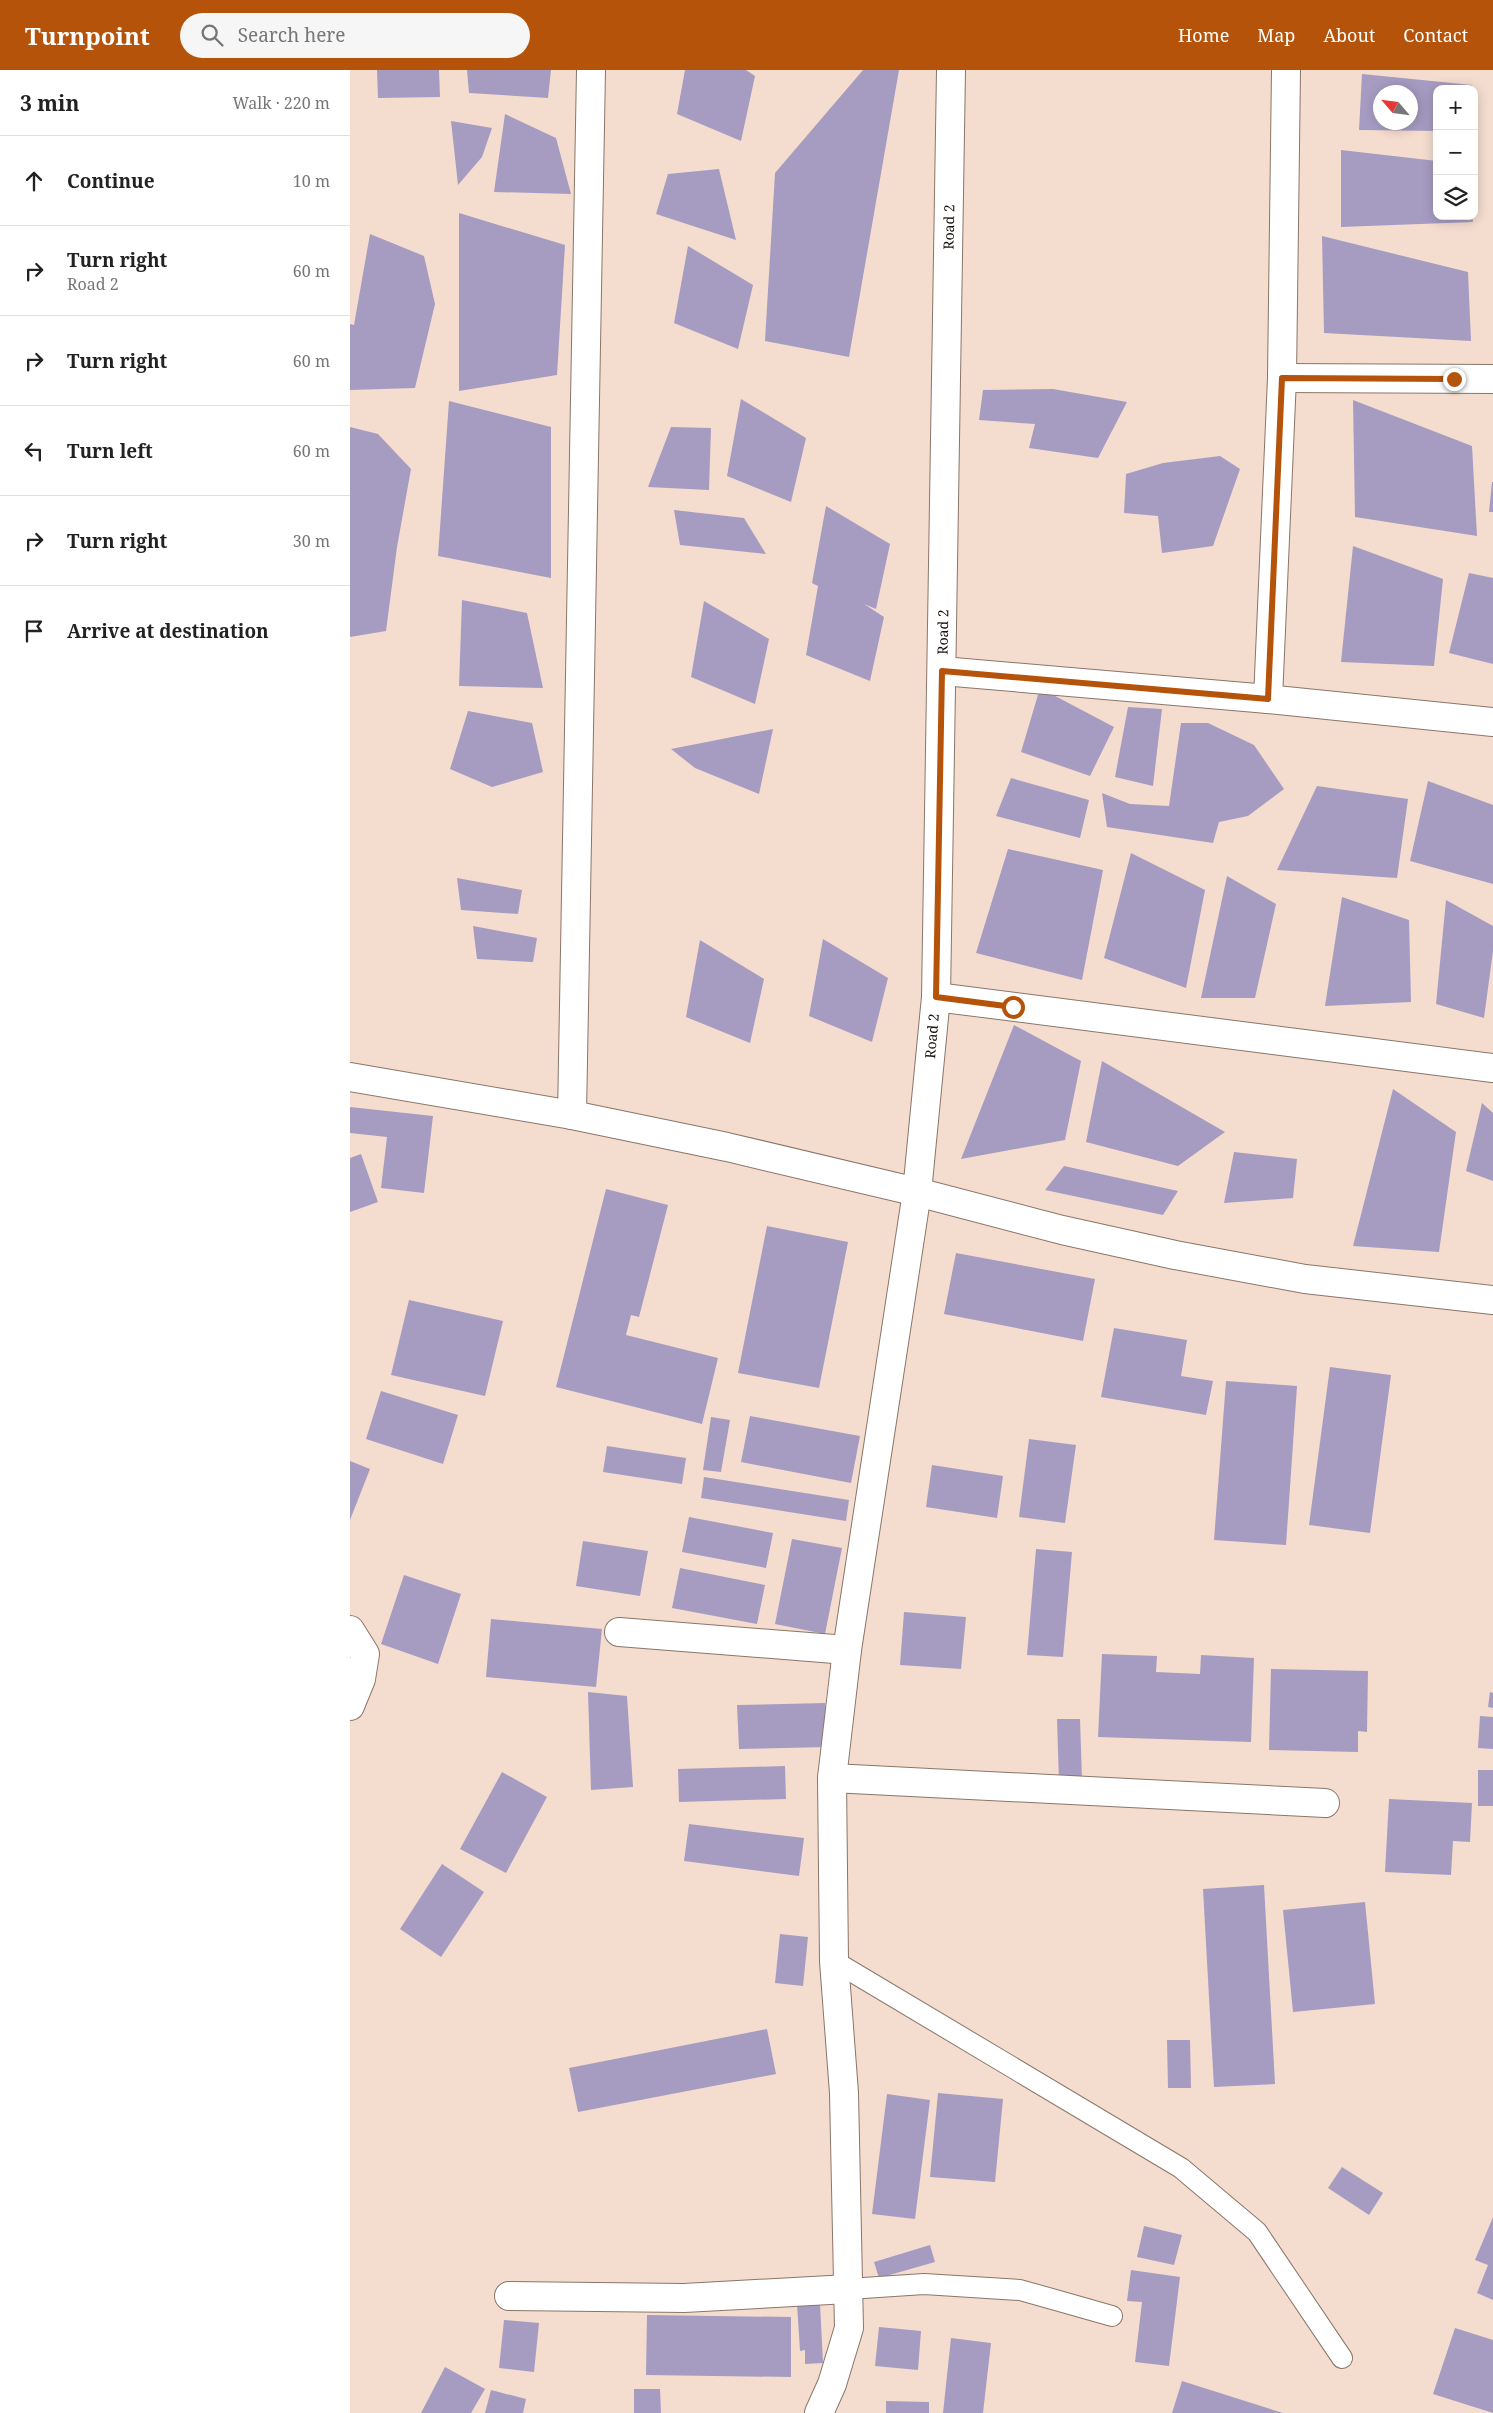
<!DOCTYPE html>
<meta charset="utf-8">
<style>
body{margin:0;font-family:"Noto Serif",serif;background:#f6f6f6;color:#222}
.controls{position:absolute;right:15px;top:15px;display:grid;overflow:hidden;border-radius:10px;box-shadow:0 2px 12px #0003}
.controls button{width:45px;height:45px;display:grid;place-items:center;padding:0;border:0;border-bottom:1px solid #e0e0e0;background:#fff;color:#222;font:25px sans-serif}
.compass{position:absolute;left:1023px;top:15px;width:45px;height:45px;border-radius:50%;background:#fff;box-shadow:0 2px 12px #0003;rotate:298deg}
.stop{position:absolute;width:15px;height:15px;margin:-11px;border:4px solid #b45309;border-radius:50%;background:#fff}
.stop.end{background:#b45309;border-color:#fff;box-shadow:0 1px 5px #0008}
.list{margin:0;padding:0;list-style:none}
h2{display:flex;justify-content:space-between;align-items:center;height:65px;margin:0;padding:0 20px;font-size:21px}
h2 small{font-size:16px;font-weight:400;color:#767676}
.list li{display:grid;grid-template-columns:32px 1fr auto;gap:15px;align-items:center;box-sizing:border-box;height:90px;padding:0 20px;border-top:1px solid #e0e0e0}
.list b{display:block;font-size:19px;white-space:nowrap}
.list p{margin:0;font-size:16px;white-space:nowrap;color:#767676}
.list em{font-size:16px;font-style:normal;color:#767676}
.icon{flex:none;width:28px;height:28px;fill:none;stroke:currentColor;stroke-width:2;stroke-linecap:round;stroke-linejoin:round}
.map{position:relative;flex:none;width:1143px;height:2343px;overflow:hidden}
header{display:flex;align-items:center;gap:30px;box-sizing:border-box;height:70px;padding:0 25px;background:#b45309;color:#fff}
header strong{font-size:24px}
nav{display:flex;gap:28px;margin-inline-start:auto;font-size:18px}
.search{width:350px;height:45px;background:#f6f6f6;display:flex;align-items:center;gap:12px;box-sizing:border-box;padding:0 18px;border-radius:28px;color:#767676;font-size:19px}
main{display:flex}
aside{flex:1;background:#fff}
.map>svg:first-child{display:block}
</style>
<header>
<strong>Turnpoint</strong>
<div class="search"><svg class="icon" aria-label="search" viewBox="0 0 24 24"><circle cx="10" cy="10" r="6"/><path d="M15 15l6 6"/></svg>Search here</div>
<nav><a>Home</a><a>Map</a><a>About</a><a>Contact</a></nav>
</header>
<main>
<aside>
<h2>3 min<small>Walk · 220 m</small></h2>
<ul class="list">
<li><svg class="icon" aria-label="ahead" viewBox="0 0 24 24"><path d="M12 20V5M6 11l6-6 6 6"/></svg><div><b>Continue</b></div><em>10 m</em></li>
<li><svg class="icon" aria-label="right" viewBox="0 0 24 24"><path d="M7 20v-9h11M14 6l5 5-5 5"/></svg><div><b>Turn right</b><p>Road 2</p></div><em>60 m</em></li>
<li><svg class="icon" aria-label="right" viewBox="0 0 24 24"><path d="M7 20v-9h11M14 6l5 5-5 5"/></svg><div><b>Turn right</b></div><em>60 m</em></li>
<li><svg class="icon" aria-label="left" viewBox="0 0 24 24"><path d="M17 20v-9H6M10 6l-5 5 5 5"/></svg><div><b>Turn left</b></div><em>60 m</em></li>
<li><svg class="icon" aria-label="right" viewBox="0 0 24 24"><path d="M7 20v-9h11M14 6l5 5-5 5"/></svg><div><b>Turn right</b></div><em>30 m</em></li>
<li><svg class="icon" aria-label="arrive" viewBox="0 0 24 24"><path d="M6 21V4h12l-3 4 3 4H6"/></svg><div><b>Arrive at destination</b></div></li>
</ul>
</aside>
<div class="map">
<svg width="1143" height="2343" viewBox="0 0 1143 2343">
<rect width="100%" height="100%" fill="#f4ddcf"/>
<g fill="#a69cc2" fill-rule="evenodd">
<path d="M27 0H89L90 27 28 28Z"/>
<path d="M117 0H201L198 28 119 23Z"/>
<path d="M335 0H396L405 6 391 71 327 44Z"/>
<path d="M513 0H549L499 287 415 271 425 103Z"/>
<path d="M1012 4 1122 15 1123 19H1087V61L1009 60ZM1030 22H1060V52H1030Z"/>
<path d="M155 44 206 68 221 124 144 122Z"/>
<path d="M101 51 142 58 132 87 108 115Z"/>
<path d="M991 80 1087 91V146H1122L1123 152 991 157Z"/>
<path d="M369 99 386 170 306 144 318 104Z"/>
<path d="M109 143 215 175 207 305 109 321Z"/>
<path d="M20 164 74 186 85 234 65 318 0 320V254L4 255Z"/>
<path d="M972 166 1118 202 1121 271 974 263Z"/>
<path d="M338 176 403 215 388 279 324 253Z"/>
<path d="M703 319 777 332 748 388 679 378 685 354 629 350 633 320Z"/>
<path d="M391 329 456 368 441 432 377 406Z"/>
<path d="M1003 330 1122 376 1127 466 1005 447Z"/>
<path d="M99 331 201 357V508L88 486Z"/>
<path d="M0 357 28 364 61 399 47 477 36 561 0 567Z"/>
<path d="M321 357 361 358 359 420 298 417Z"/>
<path d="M870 386 890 399 863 476 812 483 808 446 774 443 776 404 813 393Z"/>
<path d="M1142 412H1143V442H1139Z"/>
<path d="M476 436 540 474 526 539 514 534 534 547 520 611 456 585 468 516 462 513Z"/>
<path d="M324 440 394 448 416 484 330 475Z"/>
<path d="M1003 476 1093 509 1084 596 991 592Z"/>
<path d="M1119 503 1143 508V594L1099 583Z"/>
<path d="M112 530 177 543 193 618 109 616Z"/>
<path d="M354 531 419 569 405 634 341 607Z"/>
<path d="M690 618 764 657 740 706 671 682Z"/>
<path d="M778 637 812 639 803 716 765 707Z"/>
<path d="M118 641 182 653 193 702 142 717 100 699Z"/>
<path d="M831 653H858L904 675 934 719 898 746 869 752 863 773 757 757 752 723 780 734 819 736Z"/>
<path d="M423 659 409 724 345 698 321 679Z"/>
<path d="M661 708 739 730 730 768 646 746Z"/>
<path d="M1078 711 1143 735V814L1060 791Z"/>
<path d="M967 716 1058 729 1047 808 927 800Z"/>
<path d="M658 779 753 800 732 910 626 883Z"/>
<path d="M781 783 855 820 836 918 754 888Z"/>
<path d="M877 806 926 834 905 928H851Z"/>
<path d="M107 808 172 820 168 844 111 840Z"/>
<path d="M992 827 1059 850 1061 932 975 936Z"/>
<path d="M1096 830 1143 856V881L1134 948 1086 934Z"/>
<path d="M123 856 187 868 183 892 127 889Z"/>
<path d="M473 869 538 908 522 972 459 946Z"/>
<path d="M350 870 414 909 400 973 336 947Z"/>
<path d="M664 955 731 991 715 1070 611 1089Z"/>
<path d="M752 991 875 1062 828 1096 736 1072Z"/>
<path d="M1043 1019 1106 1062 1089 1182 1003 1176Z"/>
<path d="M1132 1033 1143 1043V1111L1116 1101Z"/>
<path d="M0 1037 83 1046 74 1123 31 1118 37 1067 0 1063Z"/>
<path d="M884 1082 947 1089 943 1128 874 1133Z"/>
<path d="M11 1084 28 1132 0 1142V1088Z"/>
<path d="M714 1096 828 1121 813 1145 695 1120Z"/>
<path d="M256 1119 318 1135 289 1247 281 1245 276 1265 368 1288 352 1354 206 1317Z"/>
<path d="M417 1156 498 1172 469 1318 388 1303Z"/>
<path d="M606 1183 745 1209 733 1271 594 1244Z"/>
<path d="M59 1230 153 1251 135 1326 41 1305Z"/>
<path d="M764 1258 837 1270 831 1306 863 1311 856 1345 751 1327Z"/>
<path d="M980 1297 1041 1305 1020 1463 959 1455Z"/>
<path d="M876 1311 947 1316 936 1475 864 1470Z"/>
<path d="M31 1321 108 1345 93 1394 16 1369Z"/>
<path d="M400 1346 510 1366 501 1413 391 1392Z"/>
<path d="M361 1347 380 1350 371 1402 353 1400Z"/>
<path d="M679 1369 726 1375 715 1453 669 1447Z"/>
<path d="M257 1376 336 1388 332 1414 253 1402Z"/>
<path d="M0 1391 20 1399 0 1450Z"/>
<path d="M582 1395 653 1406 647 1448 576 1437Z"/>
<path d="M354 1407 499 1430 496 1451 351 1428Z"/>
<path d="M339 1447 423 1463 416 1498 332 1482Z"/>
<path d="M442 1469 492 1478 475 1564 425 1554Z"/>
<path d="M233 1471 298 1481 290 1526 226 1516Z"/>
<path d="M686 1479 722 1482 713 1587 677 1585Z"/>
<path d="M330 1498 415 1515 407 1554 322 1538Z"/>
<path d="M54 1505 111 1524 88 1594 31 1574Z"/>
<path d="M554 1542 616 1547 611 1599 550 1595Z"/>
<path d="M141 1549 252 1559 246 1617 136 1607Z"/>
<path d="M752 1584 807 1586 806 1602 850 1604 851 1585 904 1588 901 1672 748 1667Z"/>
<path d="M921 1599 1018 1601 1017 1662 1008 1661V1682L919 1680Z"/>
<path d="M238 1622 277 1626 283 1717 241 1720Z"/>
<path d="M1140 1622 1143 1623V1638L1138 1637Z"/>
<path d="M475 1633 477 1677 389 1679 387 1635Z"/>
<path d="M1130 1646 1143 1647V1679L1128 1678Z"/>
<path d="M707 1649H730L732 1710 709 1712Z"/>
<path d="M435 1696 436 1729 329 1732 328 1699Z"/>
<rect x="1128" y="1700" width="15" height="36"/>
<path d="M152 1702 197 1727 156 1803 110 1779Z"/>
<path d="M1039 1729 1122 1733 1120 1772 1103 1771 1101 1805 1035 1802Z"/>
<path d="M339 1754 454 1768 449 1806 334 1791Z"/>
<path d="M92 1794 134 1822 91 1887 50 1859Z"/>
<path d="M914 1815 925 2014 864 2017 853 1819Z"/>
<path d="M1015 1832 1025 1934 943 1942 933 1840Z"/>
<path d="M430 1864 458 1867 453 1916 425 1913Z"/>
<path d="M417 1959 426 2004 228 2042 219 1998Z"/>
<path d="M817 1970H840L841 2018H818Z"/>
<path d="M588 2023 653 2029 645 2112 580 2107Z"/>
<path d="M537 2024 580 2030 565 2149 522 2144Z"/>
<path d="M992 2097 1033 2123 1019 2145 978 2118Z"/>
<path d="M1143 2147V2230L1127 2223 1138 2195 1125 2190Z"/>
<path d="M794 2156 832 2165 824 2195 787 2187Z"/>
<path d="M580 2175 585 2192 529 2208 524 2192Z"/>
<path d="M781 2200 830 2207 819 2296 785 2292 792 2232 777 2231Z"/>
<path d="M470 2233 473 2293 455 2294V2280L450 2281 447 2234Z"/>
<path d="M297 2245 441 2247V2307L296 2305Z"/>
<path d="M154 2250 189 2253 184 2302 149 2298Z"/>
<path d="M529 2257 571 2261 568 2300 525 2296Z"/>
<path d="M1105 2258 1143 2270V2343L1083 2324Z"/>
<path d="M601 2268 641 2273 633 2343H593Z"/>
<path d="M95 2297 135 2319 121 2343H71Z"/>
<path d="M832 2311 933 2343H822Z"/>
<path d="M284 2319H310L311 2343H284Z"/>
<path d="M141 2320 176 2329 173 2343H135Z"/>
<path d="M536 2331 579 2332V2343H536Z"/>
</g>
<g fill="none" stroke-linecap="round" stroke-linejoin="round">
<defs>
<g id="lane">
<path d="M484 1891 831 2098 907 2162 992 2288"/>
<path d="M498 2219 574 2214 670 2220 762 2246"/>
</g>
<g id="street">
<path d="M932 308 1143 309"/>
<path d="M592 601 918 629 1143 652"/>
<path d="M918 629 932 308 936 0"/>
<path d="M586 927 1143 998"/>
<path d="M222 1045 241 0"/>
<path d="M0 1560 15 1584 11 1609 0 1636"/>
<path d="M269 1562 497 1580"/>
<path d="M482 1708 975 1733"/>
<path d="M159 2226 334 2228 498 2219"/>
<path d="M469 2343 482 2314 499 2258 494 2023 484 1891 482 1708 497 1580 567 1122 586 927 601 0"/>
</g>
<path id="secondary" d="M0 1007 222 1045 377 1077 567 1122 712 1160 825 1185 955 1209 1143 1230"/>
</defs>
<use href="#lane" stroke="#8a7669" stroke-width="22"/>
<use href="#street" stroke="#8a7669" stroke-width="30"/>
<use href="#secondary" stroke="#8a7669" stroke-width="30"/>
<use href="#lane" stroke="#fff" stroke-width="20"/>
<use href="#street" stroke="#fff" stroke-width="28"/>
<use href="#secondary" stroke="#fff" stroke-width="28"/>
</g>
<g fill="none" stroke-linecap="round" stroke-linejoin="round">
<path stroke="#b45309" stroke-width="6" d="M663 937 586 927 592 601 918 629 932 308 1104 309"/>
</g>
<g text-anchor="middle" stroke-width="4" stroke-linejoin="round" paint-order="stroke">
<g font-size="14" fill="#19120d" stroke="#fff">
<text transform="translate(599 157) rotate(-89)" y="5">Road 2</text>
<text transform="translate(593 562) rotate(-89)" y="5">Road 2</text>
<text transform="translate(582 966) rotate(-85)" y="5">Road 2</text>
</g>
</g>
</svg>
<div class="controls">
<button>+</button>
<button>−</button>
<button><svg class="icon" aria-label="layers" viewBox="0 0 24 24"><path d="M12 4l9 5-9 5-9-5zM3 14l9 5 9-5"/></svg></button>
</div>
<svg class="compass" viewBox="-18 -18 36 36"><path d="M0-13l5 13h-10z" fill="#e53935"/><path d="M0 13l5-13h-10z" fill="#767676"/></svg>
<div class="stop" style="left:663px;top:937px"></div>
<div class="stop end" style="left:1104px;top:309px"></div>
</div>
</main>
